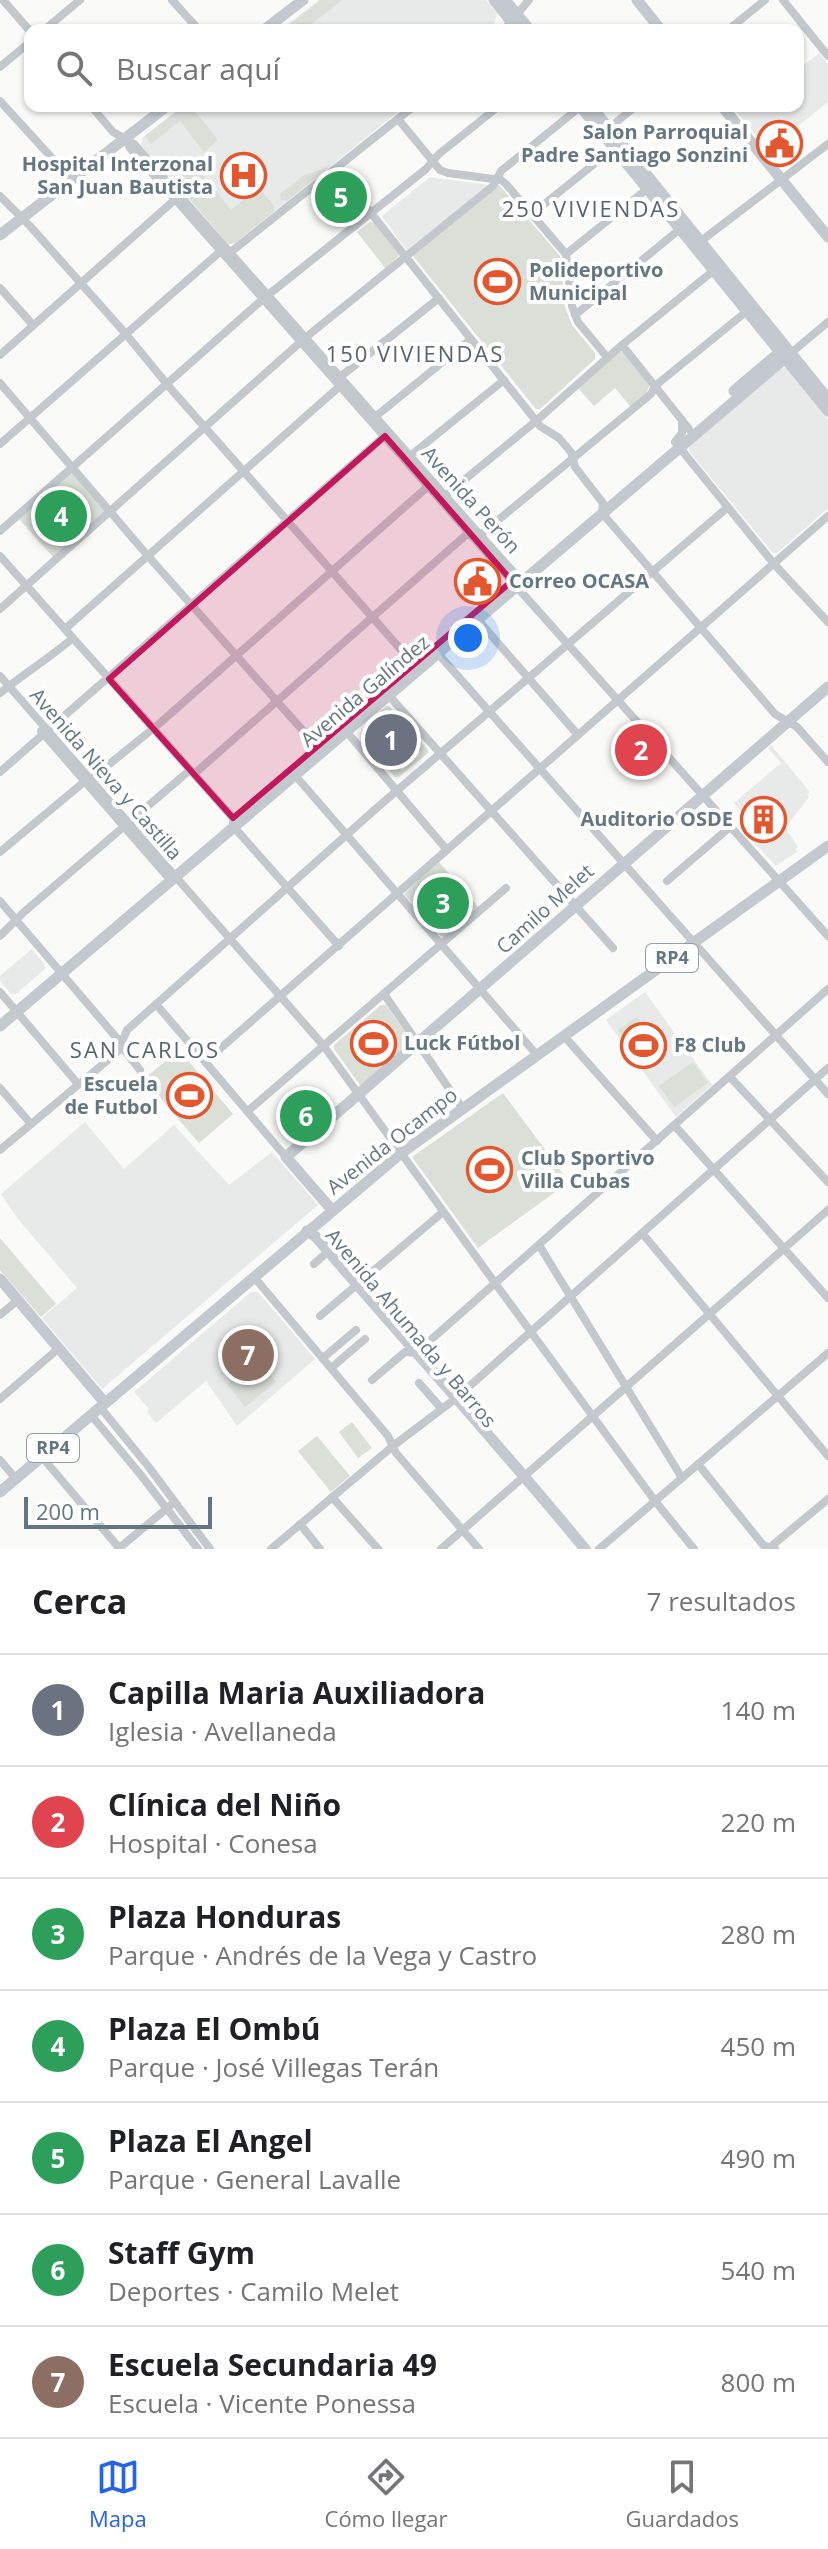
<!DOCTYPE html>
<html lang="es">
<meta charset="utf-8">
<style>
body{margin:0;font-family:"Open Sans",sans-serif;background:#f6f6f6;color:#202124}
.scale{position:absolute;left:24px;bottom:20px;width:188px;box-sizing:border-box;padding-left:8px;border:4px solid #657683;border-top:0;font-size:22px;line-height:28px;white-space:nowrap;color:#657683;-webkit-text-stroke:6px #fff;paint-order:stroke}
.you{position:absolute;left:468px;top:638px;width:28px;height:28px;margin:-20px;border:6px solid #fff;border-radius:50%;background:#1a73e8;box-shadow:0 0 0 12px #1a73e833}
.badge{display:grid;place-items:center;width:52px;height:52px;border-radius:50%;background:#2563eb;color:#fff;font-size:26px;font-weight:700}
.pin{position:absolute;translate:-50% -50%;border:4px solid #fff;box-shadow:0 2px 8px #0006}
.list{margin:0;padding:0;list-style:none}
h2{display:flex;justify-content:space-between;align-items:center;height:104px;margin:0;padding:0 32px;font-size:34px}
h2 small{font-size:26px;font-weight:400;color:#757577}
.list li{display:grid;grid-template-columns:52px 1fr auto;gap:24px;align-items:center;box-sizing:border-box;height:112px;padding:0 32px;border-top:2px solid #e0e0e0}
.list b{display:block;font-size:30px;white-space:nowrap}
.list p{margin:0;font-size:26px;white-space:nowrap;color:#757577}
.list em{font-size:26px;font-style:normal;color:#757577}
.icon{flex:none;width:44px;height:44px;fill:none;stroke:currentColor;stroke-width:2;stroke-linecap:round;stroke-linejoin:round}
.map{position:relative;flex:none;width:828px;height:1549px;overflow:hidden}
.search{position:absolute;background:#fff;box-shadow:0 2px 6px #0004;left:24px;right:24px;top:24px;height:88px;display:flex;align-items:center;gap:20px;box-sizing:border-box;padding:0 28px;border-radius:16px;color:#757577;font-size:30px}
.sheet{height:888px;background:#fff}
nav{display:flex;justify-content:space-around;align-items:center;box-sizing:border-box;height:112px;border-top:2px solid #e0e0e0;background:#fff;font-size:22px;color:#757577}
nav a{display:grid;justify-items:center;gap:4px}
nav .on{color:#2563eb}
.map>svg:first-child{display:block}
</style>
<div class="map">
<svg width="828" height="1549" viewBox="0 0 828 1549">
<rect width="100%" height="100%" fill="#fafaf8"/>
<g fill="#e8e9e9">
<path d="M319 0H486L497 14 492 30H280Z"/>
<path d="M819 53 828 64V102L768 150 732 106H798V70Z"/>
<path d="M183 106H405L235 243 229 244 141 145 142 138Z"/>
<path d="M430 177 489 185 407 250 383 218V215Z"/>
<path d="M782 368H786L828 420V508L777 553H773L689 451V446Z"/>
<path d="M771 745 810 792 807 794 809 797 787 826 788 832 798 847 795 849 797 852 776 866 739 827 748 819 734 803 781 763 768 748Z"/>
<path d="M32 949 44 964 45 969 16 994H11L0 981V976Z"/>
<path d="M645 992 712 1085 676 1117 606 1020Z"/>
<path d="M85 1122 124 1169 174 1125 229 1185 272 1152 318 1205 102 1389 42 1318 77 1288 18 1219 1 1194Z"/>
<path d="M251 1292H258L315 1359 237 1426 206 1381 156 1423 147 1412 149 1409 134 1392Z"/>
</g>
<g fill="#dadfd7">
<path d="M321 0H342L304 30H283Z"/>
<path d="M183 106H191L218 140 204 152 180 121 151 144 145 136Z"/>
<path d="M195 165 231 210 259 188 275 207 273 212 235 243 228 244 175 182Z"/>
<path d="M329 167 287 201 281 200 280 194 304 175Z"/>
<path d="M333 176 337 177 362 208 361 215 350 225 320 186Z"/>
<path d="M499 185 560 256 565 307 572 325 595 353V359L540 409H536L413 256V254Z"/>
<path d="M370 222 374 223 399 255 386 269 357 232Z"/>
<path d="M619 352 625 353 649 384C649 395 639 400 631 407L615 388 594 406 578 388Z"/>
<path d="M74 473 104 508V511L54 558 19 519 70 474Z"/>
<path d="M386 706H389L428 750V753L399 777H395L375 754 383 748 402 770 419 756 420 752 417 748 414 751 388 719 384 722 377 714Z"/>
<path d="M438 861 479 908 447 936 442 937 404 894Z"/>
<path d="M381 1005H386L411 1041 410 1045 363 1084 360 1085 334 1049V1045Z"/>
<path d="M637 1017 662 1052 644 1065 618 1030Z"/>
<path d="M179 1050 233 1114 199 1143 144 1079Z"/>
<path d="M693 1062 708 1083 674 1107 659 1086Z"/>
<path d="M503 1093 569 1182 478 1248 412 1157Z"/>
<path d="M0 1238 56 1304 41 1317 0 1270Z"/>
<path d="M258 1359 276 1382 245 1407 227 1384Z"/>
<path d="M352 1422 372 1448 358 1458 339 1432Z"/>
<path d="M317 1436 350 1476 331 1492 298 1451Z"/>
</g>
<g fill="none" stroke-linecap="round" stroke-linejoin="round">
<g stroke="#c3c8cc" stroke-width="8">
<path d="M3 0 30 31"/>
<path d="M172 0 199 30"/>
<path d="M783 0 828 56"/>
<path d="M44 30 80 0"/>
<path d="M504 30 529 0"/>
<path d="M728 30 765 0"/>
<path d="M0 67 30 42"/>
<path d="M0 101 72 180"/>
<path d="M91 106 113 132 134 144 480 535 517 576 516 586"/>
<path d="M398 119 440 170 448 173 501 180 506 184 566 254 572 306 578 322 607 357"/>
<path d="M609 128 636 106"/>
<path d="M126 138 130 148 516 586 828 936"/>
<path d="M336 169 540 426 559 438 571 452 575 467 603 503 602 513 775 714 797 727 828 762"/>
<path d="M0 196 30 226 125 333 171 389 418 669"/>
<path d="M532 214 614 148"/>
<path d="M701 241 828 144"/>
<path d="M566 254 647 189"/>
<path d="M227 255 414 106"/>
<path d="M0 288 33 325"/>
<path d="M575 315 680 229"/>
<path d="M622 345 689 429"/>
<path d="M791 353 828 322"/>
<path d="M0 355 179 196"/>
<path d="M0 383 148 556 321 751"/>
<path d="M375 417 471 339"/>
<path d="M682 420V433L675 442 774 564 828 622"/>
<path d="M0 444 222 250"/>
<path d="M410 456 504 380"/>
<path d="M441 499 536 421 622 345 713 271"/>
<path d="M0 531 263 299 426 169 439 154 499 106"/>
<path d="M0 556 233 818V826L339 946"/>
<path d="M0 609 305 338 493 186 501 171 580 107"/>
<path d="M477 619 578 735"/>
<path d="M65 629 340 386V377L439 298"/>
<path d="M433 648 828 1094"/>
<path d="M0 676 323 1045 495 1283 655 1501 694 1549"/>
<path d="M384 690 613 948"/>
<path d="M0 693C24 674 49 658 73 638"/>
<path d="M41 731 166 875 174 877"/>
<path d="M346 731 447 850"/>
<path d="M0 772 388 433"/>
<path d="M194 774 466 535H480L651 394 655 386 747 311"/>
<path d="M294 774 537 1055"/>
<path d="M0 852 84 782 91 779 160 723 433 482"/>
<path d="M667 881 730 827"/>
<path d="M0 901 121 1043"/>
<path d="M0 936 24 912 190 770"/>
<path d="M0 992 78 1084"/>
<path d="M384 994 463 1109"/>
<path d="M156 1004 286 1157"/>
<path d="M564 1036 657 1141"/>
<path d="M121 1046 140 1070"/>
<path d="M206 1061 828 516"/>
<path d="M730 1077 828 1182"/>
<path d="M0 1088 31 1124"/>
<path d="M248 1111 506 888"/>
<path d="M675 1126 828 1298"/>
<path d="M0 1150 114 1055 118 1051 127 1030 379 806 728 507"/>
<path d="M642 1233 828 1456"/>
<path d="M539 1245 682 1478"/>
<path d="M314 1264 323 1256"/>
<path d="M254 1277 388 1436 396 1453 479 1549"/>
<path d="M0 1315 18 1300"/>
<path d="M320 1316 443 1212"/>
<path d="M323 1358 356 1330"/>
<path d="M331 1368 365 1339"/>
<path d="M372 1380 405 1352 416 1353 828 989"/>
<path d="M419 1383 441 1408"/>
<path d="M0 1399 59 1348"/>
<path d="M100 1407 148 1466 210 1549"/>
<path d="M91 1415 140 1474 198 1549"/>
<path d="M42 1457 120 1549"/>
<path d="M0 1460 16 1479"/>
<path d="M698 1464 763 1545 775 1549"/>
<path d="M332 1497 378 1549"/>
<path d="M300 1524 320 1549"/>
<path d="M118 1549 171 1505"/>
<path d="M271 1549 393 1446 455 1399 828 1068"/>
<path d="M441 1549 828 1210"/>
<path d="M599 1549 828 1353"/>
<path d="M768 1549 828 1499"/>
</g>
<g stroke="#c3c9ce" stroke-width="11">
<path d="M494 0 518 30"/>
<path d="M505 0 530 30"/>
<path d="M637 0 661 30"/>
<path d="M264 30 303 0"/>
<path d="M580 106 828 411"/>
<path d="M591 106 828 399"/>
<path d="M722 106 828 237"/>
<path d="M0 235 167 106"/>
<path d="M734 391 780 352 791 353"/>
<path d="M0 1026 791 353"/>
<path d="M332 1210 286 1157 828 687"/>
<path d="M307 1231 316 1237C406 1342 498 1443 585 1549"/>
<path d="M0 1279 105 1403"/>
<path d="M0 1492 400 1154 828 846"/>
</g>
</g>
<path fill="#c2185b" fill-opacity="0.2" stroke="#c2185b" stroke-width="6" stroke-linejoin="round" d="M385 436 512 581 233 818 109 679Z"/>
<defs>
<symbol id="civic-ring" viewBox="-11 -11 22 22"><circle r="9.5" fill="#fff" stroke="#e4572e" stroke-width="1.5"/><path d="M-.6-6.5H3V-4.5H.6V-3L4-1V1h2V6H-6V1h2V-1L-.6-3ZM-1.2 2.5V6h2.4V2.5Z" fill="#e4572e"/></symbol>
<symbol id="hospital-ring" viewBox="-11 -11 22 22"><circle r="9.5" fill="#fff" stroke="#e4572e" stroke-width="1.5"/><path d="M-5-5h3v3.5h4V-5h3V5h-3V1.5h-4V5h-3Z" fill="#e4572e"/></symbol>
<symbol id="stadium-ring" viewBox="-11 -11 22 22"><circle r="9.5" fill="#fff" stroke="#e4572e" stroke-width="1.5"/><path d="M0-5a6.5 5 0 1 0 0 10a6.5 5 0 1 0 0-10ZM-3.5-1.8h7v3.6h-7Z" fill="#e4572e"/></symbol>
<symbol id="building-ring" viewBox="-11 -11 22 22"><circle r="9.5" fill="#fff" stroke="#e4572e" stroke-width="1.5"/><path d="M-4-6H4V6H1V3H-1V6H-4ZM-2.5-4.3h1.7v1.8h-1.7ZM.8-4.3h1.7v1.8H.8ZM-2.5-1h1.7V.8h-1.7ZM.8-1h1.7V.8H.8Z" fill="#e4572e"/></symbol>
</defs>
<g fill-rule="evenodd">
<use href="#civic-ring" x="754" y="118" width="51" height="51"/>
<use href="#hospital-ring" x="218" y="150" width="51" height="51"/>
<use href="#stadium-ring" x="472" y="256" width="51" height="51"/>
<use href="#civic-ring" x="452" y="556" width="51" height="51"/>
<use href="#building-ring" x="738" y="794" width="51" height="51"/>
<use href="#stadium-ring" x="348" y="1018" width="51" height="51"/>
<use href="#stadium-ring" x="618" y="1020" width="51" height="51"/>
<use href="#stadium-ring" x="164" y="1070" width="51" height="51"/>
<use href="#stadium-ring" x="464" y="1144" width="51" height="51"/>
</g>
<g text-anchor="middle" stroke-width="8" stroke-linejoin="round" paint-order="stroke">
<g fill="#fff" stroke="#939fa8" stroke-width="2">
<rect x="646" y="944" width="52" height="28" rx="6"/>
<rect x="27" y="1434" width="52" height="28" rx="6"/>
</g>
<g font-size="18" font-weight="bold" fill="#657683">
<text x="672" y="964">RP4</text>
<text x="53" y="1454">RP4</text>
</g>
<g font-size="20" font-weight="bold" fill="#657683" stroke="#fff" text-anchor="start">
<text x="748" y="139" text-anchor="end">Salon Parroquial<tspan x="748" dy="23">Padre Santiago Sonzini</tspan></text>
<text x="213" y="171" text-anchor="end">Hospital Interzonal<tspan x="213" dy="23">San Juan Bautista</tspan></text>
<text x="529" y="277">Polideportivo<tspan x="529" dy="23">Municipal</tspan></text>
<text x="509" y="588">Correo OCASA</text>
<text x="733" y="826" text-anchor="end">Auditorio OSDE</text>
<text x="404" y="1050">Luck Fútbol</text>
<text x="674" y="1052">F8 Club</text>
<text x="158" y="1091" text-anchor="end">Escuela<tspan x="158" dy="23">de Futbol</tspan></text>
<text x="521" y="1165">Club Sportivo<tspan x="521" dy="23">Villa Cubas</tspan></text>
</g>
<g font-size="20" fill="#657683" stroke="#fff">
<text transform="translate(471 500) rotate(48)" y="7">Avenida Perón</text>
<text transform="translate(365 691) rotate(-40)" y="7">Avenida Galíndez</text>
<text transform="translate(106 774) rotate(49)" y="7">Avenida Nieva y Castilla</text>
<text transform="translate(545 909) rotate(-42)" y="7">Camilo Melet</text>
<text transform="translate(392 1141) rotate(-38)" y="7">Avenida Ocampo</text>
<text transform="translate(411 1328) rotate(50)" y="7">Avenida Ahumada y Barros</text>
</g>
<g font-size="22" letter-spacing="2" fill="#57646e" stroke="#fff">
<text x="591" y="217">250 VIVIENDAS</text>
<text x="415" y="362">150 VIVIENDAS</text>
<text x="145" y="1058">SAN CARLOS</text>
</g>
</g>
</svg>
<div class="scale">200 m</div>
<div class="you"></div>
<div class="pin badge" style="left:391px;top:740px;background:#6b7280">1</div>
<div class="pin badge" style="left:641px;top:750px;background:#e0444e">2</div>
<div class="pin badge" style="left:443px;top:903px;background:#2e9e5b">3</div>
<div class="pin badge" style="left:61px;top:516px;background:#2e9e5b">4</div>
<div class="pin badge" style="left:341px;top:197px;background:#2e9e5b">5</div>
<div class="pin badge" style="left:306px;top:1116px;background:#2e9e5b">6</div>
<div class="pin badge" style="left:248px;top:1355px;background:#8d6e63">7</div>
<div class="search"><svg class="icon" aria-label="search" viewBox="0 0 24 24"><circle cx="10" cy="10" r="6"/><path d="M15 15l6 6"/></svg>Buscar aquí</div>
</div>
<section class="sheet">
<h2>Cerca<small>7 resultados</small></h2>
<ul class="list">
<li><span class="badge" style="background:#6b7280">1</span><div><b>Capilla Maria Auxiliadora</b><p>Iglesia · Avellaneda</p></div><em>140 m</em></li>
<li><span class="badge" style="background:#e0444e">2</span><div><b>Clínica del Niño</b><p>Hospital · Conesa</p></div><em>220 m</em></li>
<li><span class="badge" style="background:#2e9e5b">3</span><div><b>Plaza Honduras</b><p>Parque · Andrés de la Vega y Castro</p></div><em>280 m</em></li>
<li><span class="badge" style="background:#2e9e5b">4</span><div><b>Plaza El Ombú</b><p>Parque · José Villegas Terán</p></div><em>450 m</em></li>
<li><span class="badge" style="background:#2e9e5b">5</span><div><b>Plaza El Angel</b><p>Parque · General Lavalle</p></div><em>490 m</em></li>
<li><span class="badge" style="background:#2e9e5b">6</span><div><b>Staff Gym</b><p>Deportes · Camilo Melet</p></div><em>540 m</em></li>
<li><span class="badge" style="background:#8d6e63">7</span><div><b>Escuela Secundaria 49</b><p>Escuela · Vicente Ponessa</p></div><em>800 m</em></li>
</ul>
</section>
<nav>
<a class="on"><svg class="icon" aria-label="map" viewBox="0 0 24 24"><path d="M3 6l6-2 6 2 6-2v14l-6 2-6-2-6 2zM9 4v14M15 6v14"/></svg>Mapa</a>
<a><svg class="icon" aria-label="directions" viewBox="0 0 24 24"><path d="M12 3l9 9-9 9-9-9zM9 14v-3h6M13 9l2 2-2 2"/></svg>Cómo llegar</a>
<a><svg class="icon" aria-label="saved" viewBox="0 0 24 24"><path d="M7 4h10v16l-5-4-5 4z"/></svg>Guardados</a>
</nav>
